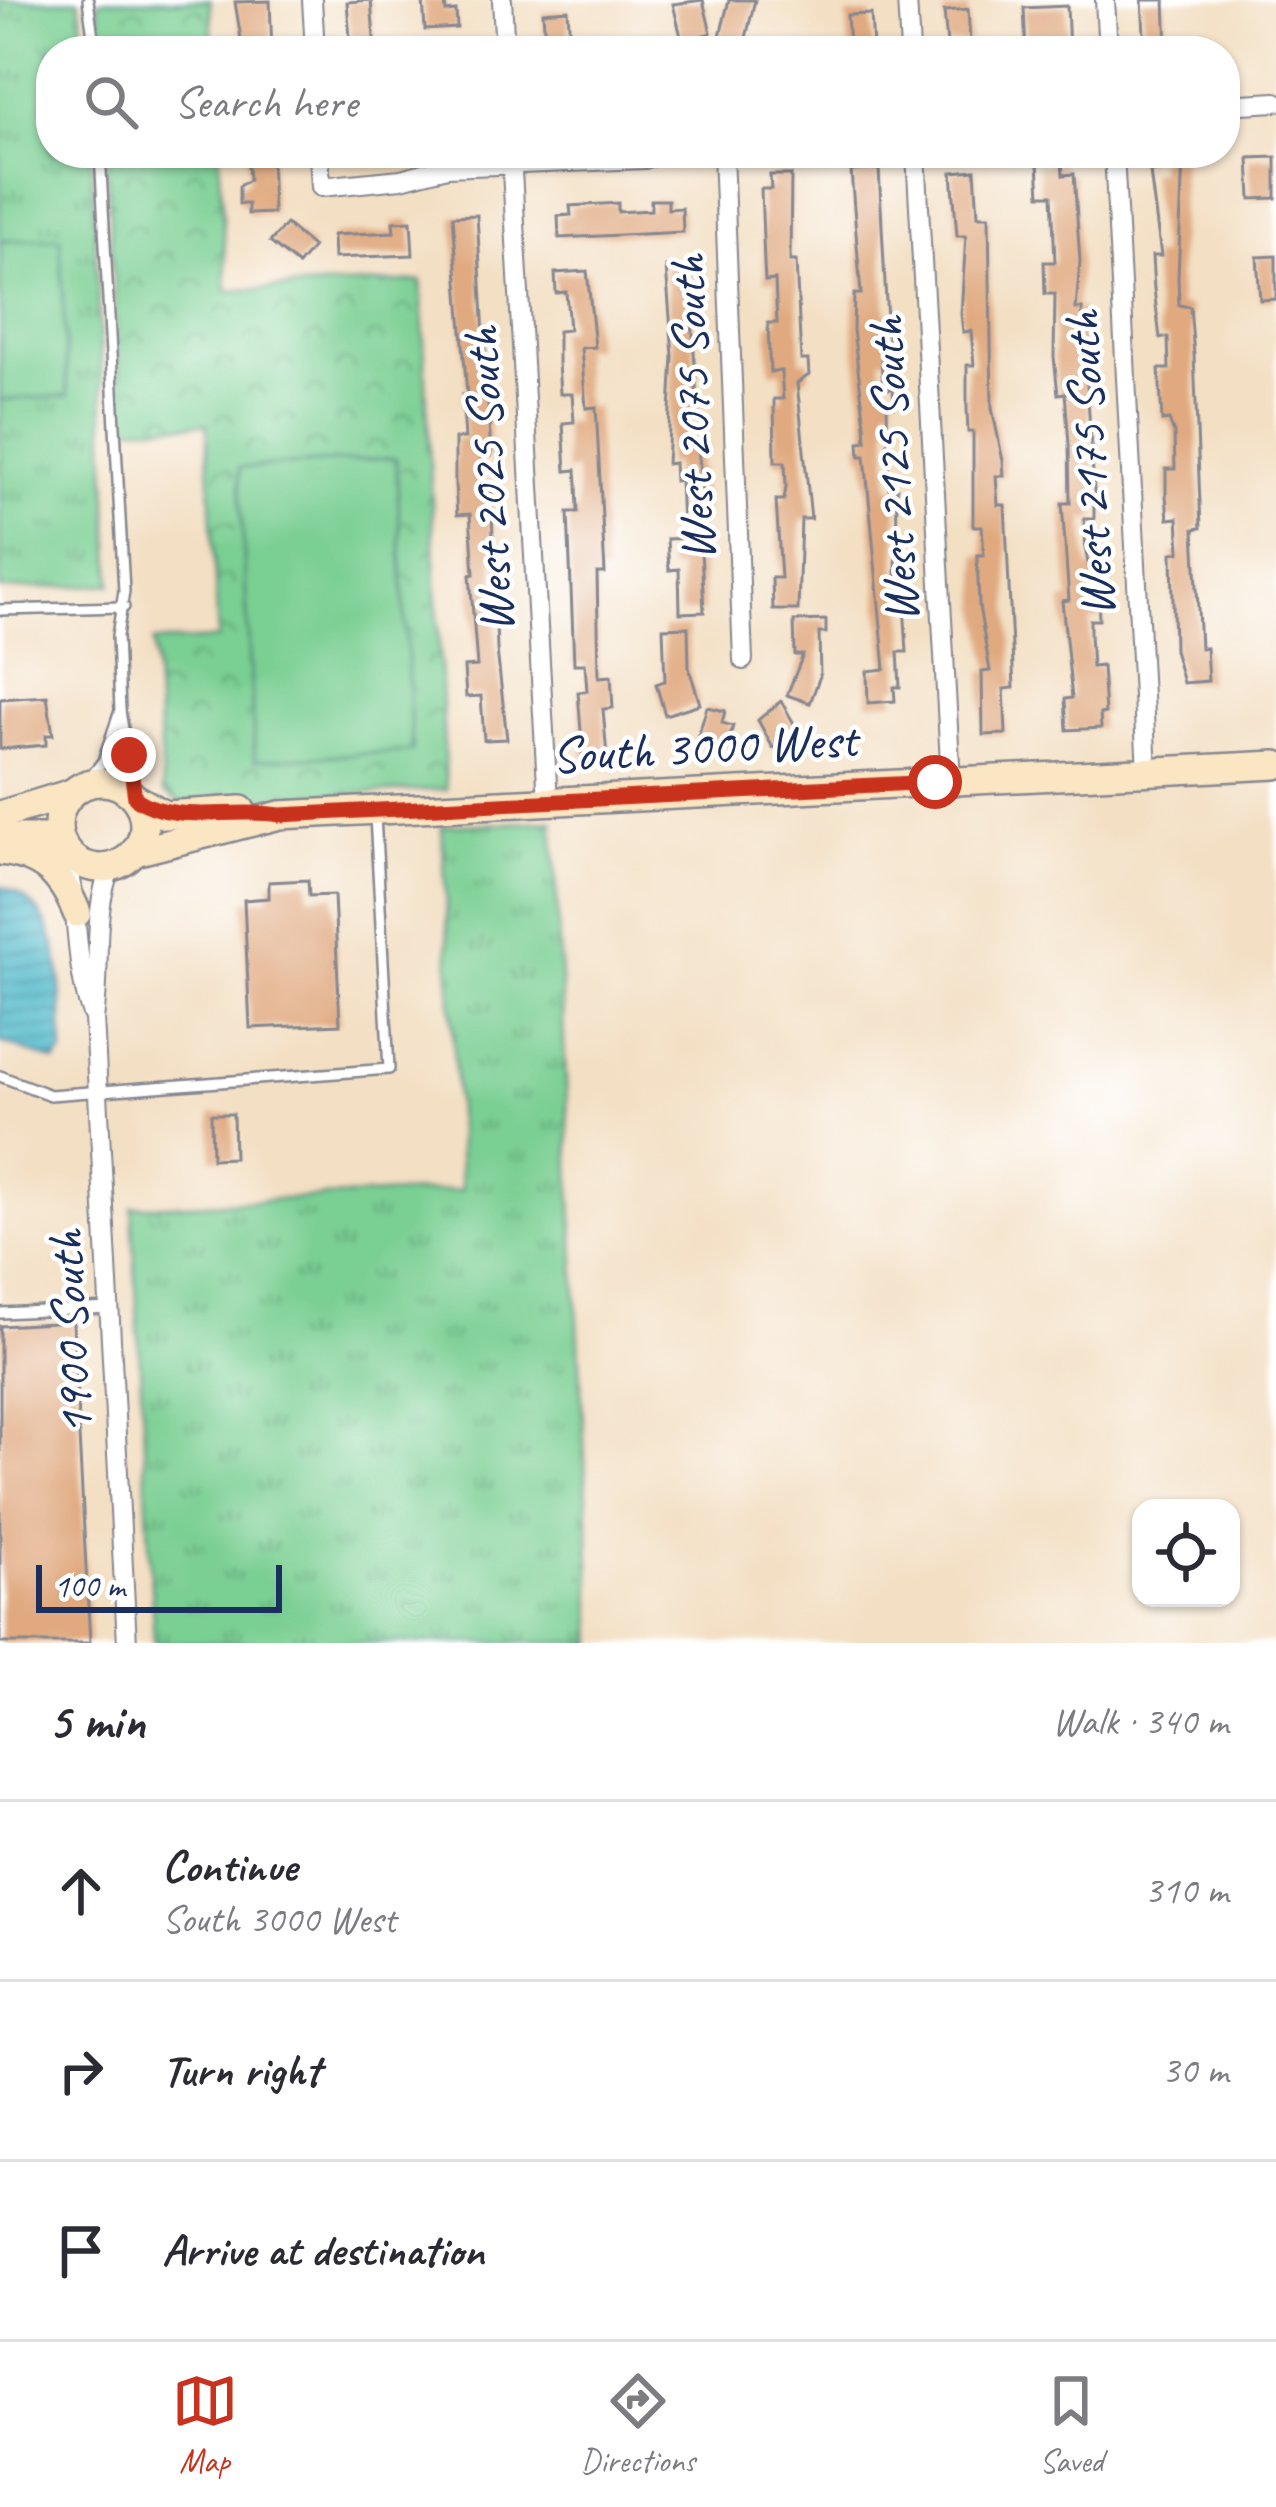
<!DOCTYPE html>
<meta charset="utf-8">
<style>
body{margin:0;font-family:Caveat,sans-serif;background:#f7f7f7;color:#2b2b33}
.controls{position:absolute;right:36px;bottom:36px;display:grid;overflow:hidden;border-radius:24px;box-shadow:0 3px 9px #0004}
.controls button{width:108px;height:108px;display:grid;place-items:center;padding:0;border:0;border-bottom:3px solid #e1e1e2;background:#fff;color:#2b2b33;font:60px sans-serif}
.scale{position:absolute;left:36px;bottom:30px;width:246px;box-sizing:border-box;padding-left:12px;border:6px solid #1b2f5e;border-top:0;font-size:33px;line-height:42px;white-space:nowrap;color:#1b2f5e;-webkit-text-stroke:9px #fff;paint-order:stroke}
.stop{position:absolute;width:36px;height:36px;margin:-27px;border:9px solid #c8321e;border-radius:50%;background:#fff}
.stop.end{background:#c8321e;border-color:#fff;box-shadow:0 3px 12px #0008}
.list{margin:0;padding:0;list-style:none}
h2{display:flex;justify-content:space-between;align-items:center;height:156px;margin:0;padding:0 48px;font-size:51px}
h2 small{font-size:39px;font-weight:400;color:#7c7c81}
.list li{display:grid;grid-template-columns:78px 1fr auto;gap:36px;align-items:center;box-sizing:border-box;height:180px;padding:0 48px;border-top:3px solid #e1e1e2}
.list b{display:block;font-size:45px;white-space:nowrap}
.list p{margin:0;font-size:39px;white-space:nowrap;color:#7c7c81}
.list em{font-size:39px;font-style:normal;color:#7c7c81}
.icon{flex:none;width:66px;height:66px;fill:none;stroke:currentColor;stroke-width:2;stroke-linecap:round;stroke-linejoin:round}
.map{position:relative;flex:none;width:1276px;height:1643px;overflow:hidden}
.search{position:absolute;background:#fff;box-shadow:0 3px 9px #0004;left:36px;right:36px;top:36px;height:132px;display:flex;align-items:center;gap:30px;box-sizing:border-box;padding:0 42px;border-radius:48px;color:#7c7c81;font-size:45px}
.sheet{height:696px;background:#fff}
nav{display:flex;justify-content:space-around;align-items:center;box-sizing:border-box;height:168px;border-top:3px solid #e1e1e2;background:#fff;font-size:33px;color:#7c7c81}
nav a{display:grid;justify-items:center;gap:6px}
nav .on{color:#c8321e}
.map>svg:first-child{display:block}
</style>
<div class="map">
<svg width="1276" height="1643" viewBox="0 0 1276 1643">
<defs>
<pattern id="grass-tufts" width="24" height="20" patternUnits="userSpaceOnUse" patternTransform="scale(3)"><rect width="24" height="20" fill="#7acf93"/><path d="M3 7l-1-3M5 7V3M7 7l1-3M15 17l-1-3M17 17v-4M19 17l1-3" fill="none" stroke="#63a87b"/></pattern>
<pattern id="park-crowns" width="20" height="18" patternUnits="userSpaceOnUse" patternTransform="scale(3)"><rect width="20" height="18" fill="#7acf93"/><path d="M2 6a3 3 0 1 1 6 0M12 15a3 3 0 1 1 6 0" fill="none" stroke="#63a87b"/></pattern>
<pattern id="water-rules" width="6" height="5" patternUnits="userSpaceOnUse" patternTransform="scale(3)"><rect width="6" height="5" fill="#4db8c9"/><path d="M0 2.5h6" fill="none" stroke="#3f96a6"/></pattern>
</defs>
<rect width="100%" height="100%" fill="#fff"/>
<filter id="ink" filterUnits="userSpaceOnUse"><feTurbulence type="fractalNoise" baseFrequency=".00833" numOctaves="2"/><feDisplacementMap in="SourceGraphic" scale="24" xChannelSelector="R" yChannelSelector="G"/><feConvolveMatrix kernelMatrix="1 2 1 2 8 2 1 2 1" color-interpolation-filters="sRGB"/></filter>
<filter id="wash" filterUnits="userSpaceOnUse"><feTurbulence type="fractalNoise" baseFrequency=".004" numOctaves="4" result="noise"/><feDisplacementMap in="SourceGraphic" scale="48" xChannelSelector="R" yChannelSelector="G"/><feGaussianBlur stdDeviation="2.7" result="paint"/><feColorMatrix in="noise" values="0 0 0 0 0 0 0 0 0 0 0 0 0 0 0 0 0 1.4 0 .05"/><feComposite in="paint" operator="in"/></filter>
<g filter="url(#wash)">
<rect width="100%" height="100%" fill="#f3dfc3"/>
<g fill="url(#grass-tufts)" stroke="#4a7f78" stroke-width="3">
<path d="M0 0H79L86 51H51V153H91L112 584 0 590Z"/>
<path d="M553 821 594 1643H154L132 1207 461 1190 442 826Z"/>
</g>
<g fill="url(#park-crowns)" stroke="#4a7f78" stroke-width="3">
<path d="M98 0H210L213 51H101Z"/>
<path d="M106 153H219L227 291 421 281 446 789 180 803 163 792 153 642 218 639 207 424 122 427Z"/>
</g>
<g fill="#7acf93" stroke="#4a7f78" stroke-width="3">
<path d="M60 238 68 396 0 400V241Z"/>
<path d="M396 458 412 751 255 760 239 468Z"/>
</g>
<path fill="url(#water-rules)" stroke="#347494" stroke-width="3" d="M0 886C71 908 60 992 63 1053L56 1062 0 1042Z"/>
<g id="blocks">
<g fill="#e0a97f">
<path d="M371 0 375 51H351L347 2Z"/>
<path d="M423 0H445L446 12 456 11 457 28 425 30Z"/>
<path d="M703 0 711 33 682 41 673 4Z"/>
<path d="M729 0H755L745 42 720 36Z"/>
<path d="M1142 0H1165L1167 51H1145Z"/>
<path d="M270 1 272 51H243L235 2Z"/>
<path d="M1067 6 1069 51H1026L1024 8Z"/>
<path d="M968 9 970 42 947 44 944 11Z"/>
<path d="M568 10 570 42 545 44 543 12Z"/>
<path d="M871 14 873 47 849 48 847 15Z"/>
<path d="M247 153H271L273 213 248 214V204H239V186L249 180Z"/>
<path d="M1183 157 1178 277 1179 305 1190 307 1194 355 1201 528 1194 529 1200 648H1206L1208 681 1183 683 1174 650 1172 553 1180 552 1178 518 1168 519 1166 495V469H1175L1174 433 1169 420 1162 421 1161 402 1159 369H1169L1168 338H1160L1154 289 1152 256H1161L1150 172 1159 171 1158 158Z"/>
<path d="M1276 157V198L1251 199 1249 158Z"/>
<path d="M1062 162 1063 175 1074 174 1080 261 1076 309H1082L1094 489V519H1084L1086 553 1089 568 1097 567 1099 620H1090V634L1092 667 1102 666 1105 713 1100 714 1101 728 1067 730 1065 699 1072 698 1062 601 1069 600 1062 503H1070L1069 444 1065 393 1058 394 1054 357 1055 294H1045L1044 262H1055L1052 195H1040L1038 164Z"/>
<path d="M879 169 889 359H881L883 389H893L894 407H887L889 488H897L896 573 898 587H903L907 652H898L900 687H894L895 701 868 703 867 671 885 669 865 456H860L859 442 866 441 865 424 853 330 854 294H861L851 171Z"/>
<path d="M975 170 978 216H989L992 408 1003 461 1004 476H996L998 505H1005L1014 688 1004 689 1006 734 983 735 982 672 990 671 979 606 977 555H984L982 526H973V432H968L967 410V365H974L971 331 963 332 961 314 966 236H957L952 172Z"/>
<path d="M770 175H791L790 261H796L801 360H808L809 375 797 383 811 519H801L798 610H773L772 578H781L776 500H784L786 487 785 462H775L774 399H783L781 371 770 372 769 355 768 323H777L775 280 765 281 764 263 761 189H771Z"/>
<path d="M651 200H668V209L682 208 683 232 559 238 558 216 571 215 570 206 618 203V212L651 210Z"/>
<path d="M477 215 491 456H481L482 483 491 482 497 650 507 739 484 740 481 696 466 697 464 667 477 666 470 575 474 574 470 514 457 515 455 484V439L465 438 462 395H467L453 216Z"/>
<path d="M411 221 413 255 334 258 333 235 394 232 393 222Z"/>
<path d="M286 224 313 247 298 265 270 242Z"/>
<path d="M1276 256V299L1260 300 1257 257Z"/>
<path d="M666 267H689L698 418H689L690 447H698L705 523 682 524 680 480 675 481 674 463 667 464 673 356Z"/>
<path d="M587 271 595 347 581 348 586 408 596 407 605 573H597L599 677 611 676 613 708 603 709 607 756 583 757 578 692 587 691 585 664H574L568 512H578L577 483 576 470 566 471 563 423 574 422 572 394H560L558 362V331L569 330 566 292 556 293 555 273Z"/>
<path d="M691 538 692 551 701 550 704 612 680 613 679 569 669 570 667 539Z"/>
<path d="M826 620V633H819L820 676 810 703 787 695 803 655H795L794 621Z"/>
<path d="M688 627 689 668 700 704 665 715 656 684 665 681 663 628Z"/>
<path d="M47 696 53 735H46V745L0 749V699Z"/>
<path d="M781 701 800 734 773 748 758 720Z"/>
<path d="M707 707 725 711 722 723 733 726 727 746 698 737Z"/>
<path d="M308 880 309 896 334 895 340 1024 250 1028 244 900 269 898V882Z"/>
<path d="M211 1114H233L234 1158 212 1159Z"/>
<path d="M73 1322 90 1643H0V1326Z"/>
</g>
</g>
</g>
<g filter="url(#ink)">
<use href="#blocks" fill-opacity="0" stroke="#878790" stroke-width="3"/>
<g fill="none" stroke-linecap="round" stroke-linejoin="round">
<defs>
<g id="lane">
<path d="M88 0 95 51"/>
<path d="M100 153 124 591 117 636 120 711 134 793"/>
<path d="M0 610 124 607"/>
<path d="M84 785 103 761 120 711"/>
<path d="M0 1076 50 1095 389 1069 375 816"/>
<path d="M0 1313 110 1308"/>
</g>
<g id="street">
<path d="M312 0 315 51"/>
<path d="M502 0 505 51"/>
<path d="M907 0 910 51"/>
<path d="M1105 0 1108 51"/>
<path d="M1225 105 1276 102"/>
<path d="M319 153 321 187 401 179 447 167 645 159 662 153"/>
<path d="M511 153 548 802"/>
<path d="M723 153 743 660"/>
<path d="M916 153 951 781"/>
<path d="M1114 153 1147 771"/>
<path d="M65 849C79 902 73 963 92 1014"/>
<path d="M111 867C91 914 102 968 94 1018L127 1643"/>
</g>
<g id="secondary">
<circle cx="101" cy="825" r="43"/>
<path d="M135 798 165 815 241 810"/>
<path d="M0 815 72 793"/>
<path d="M0 838H48L65 849"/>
<path d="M0 851C42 855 62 875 77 913"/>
<path d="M135 852 280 815 1276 765"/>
</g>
</defs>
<use href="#lane" stroke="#878790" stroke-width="14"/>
<use href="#street" stroke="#878790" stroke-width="22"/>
<use href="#secondary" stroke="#878790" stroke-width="32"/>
<use href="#lane" stroke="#fff" stroke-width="9"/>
<use href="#street" stroke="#fff" stroke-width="18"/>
<use href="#secondary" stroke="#fbe6c4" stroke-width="27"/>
</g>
</g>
<g fill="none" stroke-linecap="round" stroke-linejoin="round" filter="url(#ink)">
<path stroke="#c8321e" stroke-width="15" d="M129 755 135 798C176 826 232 807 280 815L935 782"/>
</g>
<g text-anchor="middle" stroke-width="9" stroke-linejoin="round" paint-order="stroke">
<g font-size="51" fill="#1b2f5e" stroke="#fff">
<text transform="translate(691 408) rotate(-92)" y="18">West 2075 South</text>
<text transform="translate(1088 464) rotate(-93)" y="18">West 2175 South</text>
<text transform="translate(892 470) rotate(-93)" y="18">West 2125 South</text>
<text transform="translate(487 480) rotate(-93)" y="18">West 2025 South</text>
<text transform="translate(704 746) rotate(-3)" y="18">South 3000 West</text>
<text transform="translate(69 1333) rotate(-93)" y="18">1900 South</text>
</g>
</g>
</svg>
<div class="controls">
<button><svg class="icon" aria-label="locate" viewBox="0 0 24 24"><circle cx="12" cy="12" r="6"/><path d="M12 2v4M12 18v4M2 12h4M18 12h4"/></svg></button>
</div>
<div class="scale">100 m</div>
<div class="stop" style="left:935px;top:782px"></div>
<div class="stop end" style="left:129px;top:755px"></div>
<div class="search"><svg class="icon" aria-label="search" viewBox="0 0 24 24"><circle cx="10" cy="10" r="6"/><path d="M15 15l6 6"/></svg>Search here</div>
</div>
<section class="sheet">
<h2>5 min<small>Walk · 340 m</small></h2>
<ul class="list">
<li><svg class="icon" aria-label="ahead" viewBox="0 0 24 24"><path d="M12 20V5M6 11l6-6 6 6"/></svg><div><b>Continue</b><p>South 3000 West</p></div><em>310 m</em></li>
<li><svg class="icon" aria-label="right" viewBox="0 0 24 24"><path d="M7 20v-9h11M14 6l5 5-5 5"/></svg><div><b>Turn right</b></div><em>30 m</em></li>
<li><svg class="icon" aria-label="arrive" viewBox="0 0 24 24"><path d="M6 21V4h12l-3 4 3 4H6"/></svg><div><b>Arrive at destination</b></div></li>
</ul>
</section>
<nav>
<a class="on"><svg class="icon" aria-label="map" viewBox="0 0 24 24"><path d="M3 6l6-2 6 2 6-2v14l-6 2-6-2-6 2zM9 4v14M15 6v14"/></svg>Map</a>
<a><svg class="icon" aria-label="directions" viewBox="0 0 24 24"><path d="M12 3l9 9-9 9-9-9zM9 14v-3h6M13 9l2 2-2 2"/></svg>Directions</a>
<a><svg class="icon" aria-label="saved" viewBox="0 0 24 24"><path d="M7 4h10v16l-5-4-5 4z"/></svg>Saved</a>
</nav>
